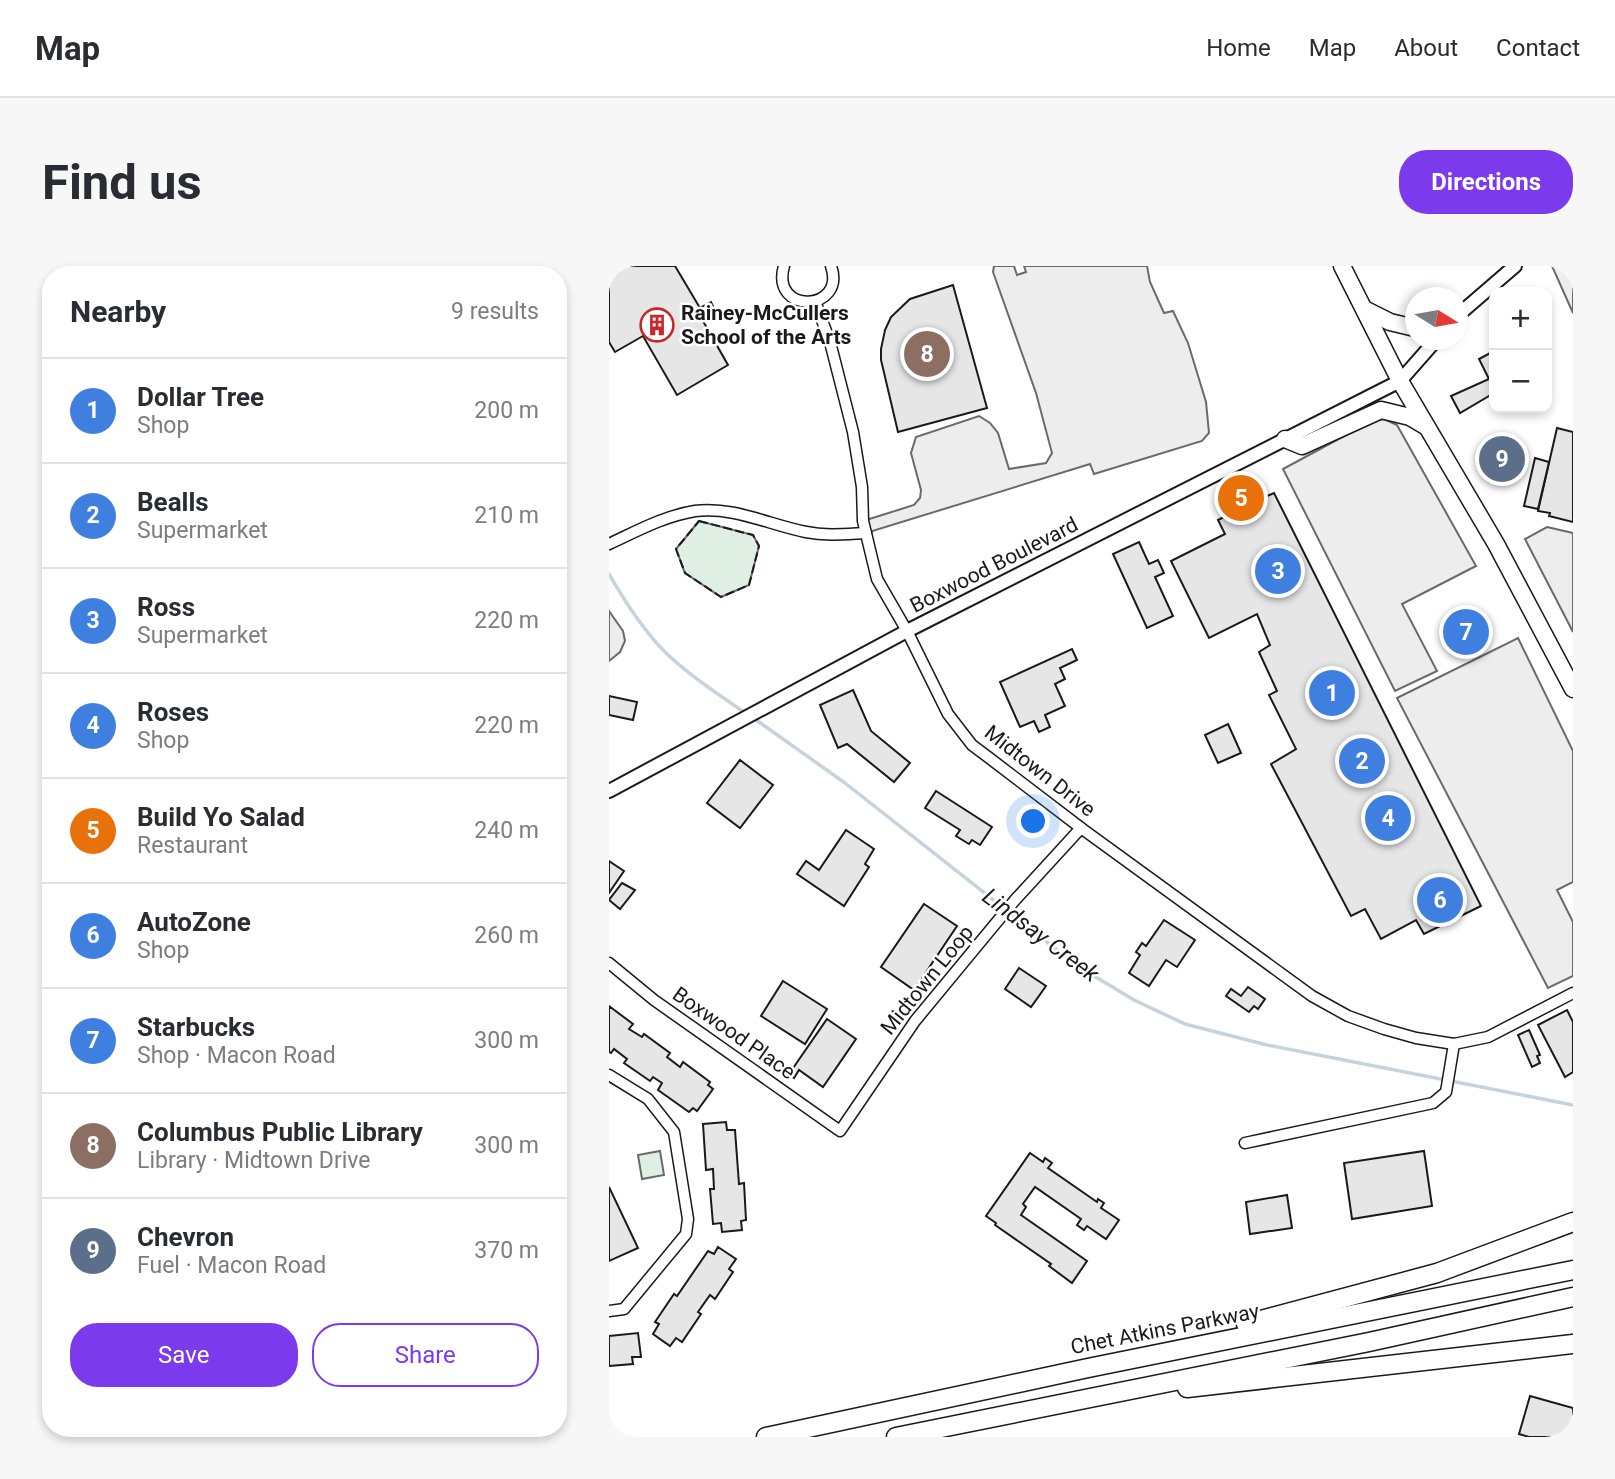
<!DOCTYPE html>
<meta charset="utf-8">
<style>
body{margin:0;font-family:Roboto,sans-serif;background:#f7f7f7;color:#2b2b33}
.controls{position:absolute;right:21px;top:21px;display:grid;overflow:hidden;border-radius:14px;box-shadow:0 4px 10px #0003}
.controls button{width:63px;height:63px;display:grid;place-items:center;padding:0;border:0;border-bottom:2px solid #e1e1e2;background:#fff;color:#2b2b33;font:35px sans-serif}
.compass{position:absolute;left:796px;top:21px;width:63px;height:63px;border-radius:50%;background:#fff;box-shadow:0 4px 10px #0003;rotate:101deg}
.you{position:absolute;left:425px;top:556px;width:24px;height:24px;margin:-18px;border:5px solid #fff;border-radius:50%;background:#1a73e8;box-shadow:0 0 0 10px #1a73e833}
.badge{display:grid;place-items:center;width:46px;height:46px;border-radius:50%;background:#7c3aed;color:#fff;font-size:23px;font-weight:700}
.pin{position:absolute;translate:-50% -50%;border:4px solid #fff;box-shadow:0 2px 7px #0006}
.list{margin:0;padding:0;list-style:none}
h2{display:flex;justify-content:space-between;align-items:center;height:91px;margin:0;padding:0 28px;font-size:30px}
h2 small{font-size:23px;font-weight:400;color:#7c7c81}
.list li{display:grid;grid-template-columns:46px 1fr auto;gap:21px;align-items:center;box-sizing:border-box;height:105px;padding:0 28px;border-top:2px solid #e1e1e2}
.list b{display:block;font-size:26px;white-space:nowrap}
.list p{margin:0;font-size:23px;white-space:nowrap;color:#7c7c81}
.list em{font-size:23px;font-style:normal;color:#7c7c81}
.actions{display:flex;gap:14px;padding:21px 28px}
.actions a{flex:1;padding:16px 0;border:2px solid #7c3aed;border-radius:28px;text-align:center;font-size:24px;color:#7c3aed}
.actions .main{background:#7c3aed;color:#fff}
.map{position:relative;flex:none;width:964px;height:1171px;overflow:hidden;border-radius:28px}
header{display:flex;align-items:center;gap:42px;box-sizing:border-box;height:98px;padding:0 35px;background:#fff;border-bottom:2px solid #e1e1e2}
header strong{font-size:33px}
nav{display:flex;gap:38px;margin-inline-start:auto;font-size:24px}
.intro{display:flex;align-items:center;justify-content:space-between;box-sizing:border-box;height:168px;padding:0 42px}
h1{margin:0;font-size:49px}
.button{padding:18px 32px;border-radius:28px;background:#7c3aed;color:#fff;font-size:24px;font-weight:700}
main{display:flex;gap:42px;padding:0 42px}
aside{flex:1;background:#fff;border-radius:28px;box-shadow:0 4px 10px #0003}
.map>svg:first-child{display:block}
</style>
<header>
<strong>Map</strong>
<nav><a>Home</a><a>Map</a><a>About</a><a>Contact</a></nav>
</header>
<div class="intro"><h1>Find us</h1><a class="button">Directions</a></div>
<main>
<aside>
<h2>Nearby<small>9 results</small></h2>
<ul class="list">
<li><span class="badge" style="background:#3f7fe0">1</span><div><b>Dollar Tree</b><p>Shop</p></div><em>200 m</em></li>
<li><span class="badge" style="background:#3f7fe0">2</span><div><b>Bealls</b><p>Supermarket</p></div><em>210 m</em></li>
<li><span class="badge" style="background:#3f7fe0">3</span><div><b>Ross</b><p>Supermarket</p></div><em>220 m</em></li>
<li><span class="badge" style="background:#3f7fe0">4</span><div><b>Roses</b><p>Shop</p></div><em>220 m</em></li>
<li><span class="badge" style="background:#e8710a">5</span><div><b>Build Yo Salad</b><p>Restaurant</p></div><em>240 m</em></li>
<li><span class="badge" style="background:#3f7fe0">6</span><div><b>AutoZone</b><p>Shop</p></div><em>260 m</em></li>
<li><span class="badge" style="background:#3f7fe0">7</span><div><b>Starbucks</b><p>Shop · Macon Road</p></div><em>300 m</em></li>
<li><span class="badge" style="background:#8d6e63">8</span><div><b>Columbus Public Library</b><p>Library · Midtown Drive</p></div><em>300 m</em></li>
<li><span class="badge" style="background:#5c6f8a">9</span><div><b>Chevron</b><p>Fuel · Macon Road</p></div><em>370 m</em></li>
</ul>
<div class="actions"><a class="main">Save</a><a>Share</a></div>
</aside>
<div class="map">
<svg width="964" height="1171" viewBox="0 0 964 1171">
<rect width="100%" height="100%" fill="#fff"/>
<g fill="#e0efe3" stroke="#6a6a6a" stroke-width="2">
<path d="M90 255 144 269 150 280 140 319 112 331 76 307 67 283Z"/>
<path d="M51 885 55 909 33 913 29 889Z"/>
</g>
<g fill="#ededed" stroke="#6a6a6a" stroke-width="2">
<path d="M385 0H405L408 9 417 6 415 0H538L541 16 555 47 564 45 579 77 597 136 600 167 593 175 485 208 481 198 257 267 254 255 305 239 311 232 312 224 302 187 307 171 370 150 381 157 389 167 400 203 437 197 443 187 427 127 384 6Z"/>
<path d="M943 0H964V47Z"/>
<path d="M775 153 788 159 867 300 793 338 828 405 786 425 674 203 763 155Z"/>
<path d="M938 261 964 267V366L916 273Z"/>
<path d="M0 345 14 365 16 375 11 386 0 395Z"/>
<path d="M909 372 964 485V616L948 624 964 656V710L939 722 788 432Z"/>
</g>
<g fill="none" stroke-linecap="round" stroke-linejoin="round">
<g stroke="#c6d2dc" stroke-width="3.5">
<path d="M0 308C15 334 33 362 54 384 78 408 108 427 136 447"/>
<path d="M143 451 236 517 467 699 525 734 576 758 658 779 964 839"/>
</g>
</g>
<g fill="#e6e6e6" stroke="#1a1a1a" stroke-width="2">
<path d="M0 0H66L91 42 102 36 104 40 90 48 119 99 68 129 34 70 6 86 0 76Z"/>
<path d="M344 19 378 142 289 166 272 94V83L276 64 282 51 301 33Z"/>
<path d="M885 85V127L851 147 842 130 880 113 870 93Z"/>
<path d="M948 162 964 166V256L940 250 941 247 929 245Z"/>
<path d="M895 170 902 184 908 181 912 187 906 191 912 205 892 216 874 181Z"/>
<path d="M926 192 940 196 929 243 915 240Z"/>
<path d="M635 215 645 236 665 227 872 640 815 668 807 654 772 673 756 643 742 650 662 498 687 483 660 429 668 425 650 386 661 379 648 348 600 372 562 295 616 268 609 254 621 248 611 229Z"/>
<path d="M530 276 540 298 549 294 555 307 546 311 564 350 538 362 504 288Z"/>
<path d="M867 350 869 354 871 353 875 366 849 379 846 375 839 379 833 367Z"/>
<path d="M463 383 468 394 451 402 456 413 446 418 456 440 436 449 441 461 430 466 425 455 411 461 391 416Z"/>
<path d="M244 424 262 465 301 497 285 516 238 478 229 482 211 439Z"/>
<path d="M0 430 28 436 24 454 0 449Z"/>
<path d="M619 458 632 487 609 497 596 469Z"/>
<path d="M131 494 164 519 131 562 98 537Z"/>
<path d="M327 525 383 561 371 579 363 574 360 578 347 570 351 564 316 542Z"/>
<path d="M237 564 265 583 256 598 260 601 235 640 188 608 197 595 210 604Z"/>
<path d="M0 595 15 605 0 627Z"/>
<path d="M13 617 26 624 11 643 0 634Z"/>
<path d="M315 638 348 660 305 724 272 701Z"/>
<path d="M555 654 586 674 568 701 557 694 540 720 520 707 531 689 527 686 533 677 537 680Z"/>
<path d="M410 702 437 720 422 741 396 723Z"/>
<path d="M174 715 218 743 196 778 152 750Z"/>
<path d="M639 721 656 733 649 743 645 740 640 746 617 730 622 723 632 730Z"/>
<path d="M0 740 24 758 20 763 33 771 35 768 61 787 58 791 71 801 74 796 101 816 99 819 104 823 88 845 84 842 80 846 49 824 53 817 44 811 41 815 15 797 18 793 5 783 2 787 0 786Z"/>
<path d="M958 744 964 756V806L956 811 929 759Z"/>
<path d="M218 753 247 773 214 821 190 804 185 812 180 808Z"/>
<path d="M920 764 931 789 928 790 931 797 923 801 909 769Z"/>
<path d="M117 856 118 864H126L130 918 135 917 137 954 132 955 133 964 113 966 112 957 104 958 101 923H105L104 903 97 904 94 858Z"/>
<path d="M815 885 823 940 743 953 735 897Z"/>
<path d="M421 887 434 896 436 892 443 897 439 902 488 936 489 933 495 937 492 942 510 954 497 973 478 960 475 964 468 959 472 953 426 921 414 938 417 941 412 949 478 995 463 1017 440 1000 442 998 386 959 387 957 377 950Z"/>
<path d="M0 921 29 982 0 995Z"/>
<path d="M678 929 683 962 641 968 637 936Z"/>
<path d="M109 981 127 993 120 1003 124 1006 106 1033 101 1029 89 1046 92 1048 73 1076 67 1072 61 1080 44 1068 50 1058 46 1056 65 1028 68 1030 99 985 105 988Z"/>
<path d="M29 1067 32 1091H23L24 1098 0 1100V1070Z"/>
<path d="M921 1130 964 1142V1171H920L910 1168Z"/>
</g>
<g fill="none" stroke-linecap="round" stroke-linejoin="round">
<defs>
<g id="minor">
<path d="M175 0C161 49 238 46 222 0"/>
<path d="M206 35 221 76 244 166 253 221 254 255 268 313 298 365 339 448 363 479 379 491 472 562 703 730 739 750 775 763 807 772 845 778 879 771 964 727"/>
<path d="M0 278C28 265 55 250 86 245 124 240 161 259 197 266 217 270 236 268 257 267"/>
<path d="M0 697 45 734 231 865 306 755 406 634 472 562"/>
<path d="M0 809 39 833 65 866 79 953 77 968 15 1043 0 1045"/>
<path d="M636 877 824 837 837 826 845 778"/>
</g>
<g id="tertiary">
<path d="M848 50 906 0"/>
<path d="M0 525 298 365 791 115 827 74"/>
</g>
<g id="primary">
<path d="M733 0 791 115 887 278 964 423"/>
<path d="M755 43 781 56 806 62"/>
<path d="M676 173 693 180 772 144 801 151 818 161"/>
</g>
<g id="motorway">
<path d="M637 1058 828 1007 964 956"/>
<path d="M578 1122 964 1078"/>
<path d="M157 1171 479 1102 964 1004"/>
<path d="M287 1171 760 1076 964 1031"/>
</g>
</defs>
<use href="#minor" stroke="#1a1a1a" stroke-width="13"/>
<use href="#tertiary" stroke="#1a1a1a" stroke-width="16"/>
<use href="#primary" stroke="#1a1a1a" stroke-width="19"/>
<use href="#motorway" stroke="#1a1a1a" stroke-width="21"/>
<use href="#minor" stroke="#fff" stroke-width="10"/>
<use href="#tertiary" stroke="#fff" stroke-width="12"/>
<use href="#primary" stroke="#fff" stroke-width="16"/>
<use href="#motorway" stroke="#fff" stroke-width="18"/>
<path stroke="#1a1a1a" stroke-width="2" stroke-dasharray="9 3.5" stroke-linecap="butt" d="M90 255 144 269 150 280 140 319 112 331 76 307 67 283Z"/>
</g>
<defs>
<symbol id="building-ring" viewBox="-11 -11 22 22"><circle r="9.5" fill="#fff" stroke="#c62828" stroke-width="1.5"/><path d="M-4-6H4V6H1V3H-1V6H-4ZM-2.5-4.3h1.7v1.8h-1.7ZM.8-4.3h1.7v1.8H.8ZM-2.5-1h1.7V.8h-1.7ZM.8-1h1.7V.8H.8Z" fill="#c62828"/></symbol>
</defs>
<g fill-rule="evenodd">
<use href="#building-ring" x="29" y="40" width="38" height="38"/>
</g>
<g text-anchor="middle" stroke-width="5" stroke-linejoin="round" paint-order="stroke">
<g font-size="21" font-weight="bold" fill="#1a1a1a" stroke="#fff" text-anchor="start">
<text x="72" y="54">Rainey-McCullers<tspan x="72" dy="24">School of the Arts</tspan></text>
</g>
<g font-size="21" fill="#1a1a1a" stroke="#fff">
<text transform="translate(385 299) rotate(-27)" y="7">Boxwood Boulevard</text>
<text transform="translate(431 505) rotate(38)" y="7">Midtown Drive</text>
<text transform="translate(318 714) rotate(-51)" y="7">Midtown Loop</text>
<text transform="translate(125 767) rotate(35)" y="7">Boxwood Place</text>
<text transform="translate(556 1063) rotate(-11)" y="7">Chet Atkins Parkway</text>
</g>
<g font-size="23" font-style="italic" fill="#1a1a1a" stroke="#fff">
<text transform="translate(432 669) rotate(37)" y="8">Lindsay Creek</text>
</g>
</g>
</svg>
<div class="controls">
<button>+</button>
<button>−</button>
</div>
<svg class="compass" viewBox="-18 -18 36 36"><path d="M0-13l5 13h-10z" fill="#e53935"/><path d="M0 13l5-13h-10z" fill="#7c7c81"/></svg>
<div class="you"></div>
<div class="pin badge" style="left:723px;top:427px;background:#3f7fe0">1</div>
<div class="pin badge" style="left:753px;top:495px;background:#3f7fe0">2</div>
<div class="pin badge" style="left:669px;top:305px;background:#3f7fe0">3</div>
<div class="pin badge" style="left:779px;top:552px;background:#3f7fe0">4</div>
<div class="pin badge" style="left:632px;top:232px;background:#e8710a">5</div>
<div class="pin badge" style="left:831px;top:634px;background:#3f7fe0">6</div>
<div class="pin badge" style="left:857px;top:366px;background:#3f7fe0">7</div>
<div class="pin badge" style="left:318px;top:88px;background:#8d6e63">8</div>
<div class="pin badge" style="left:893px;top:193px;background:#5c6f8a">9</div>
</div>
</main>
